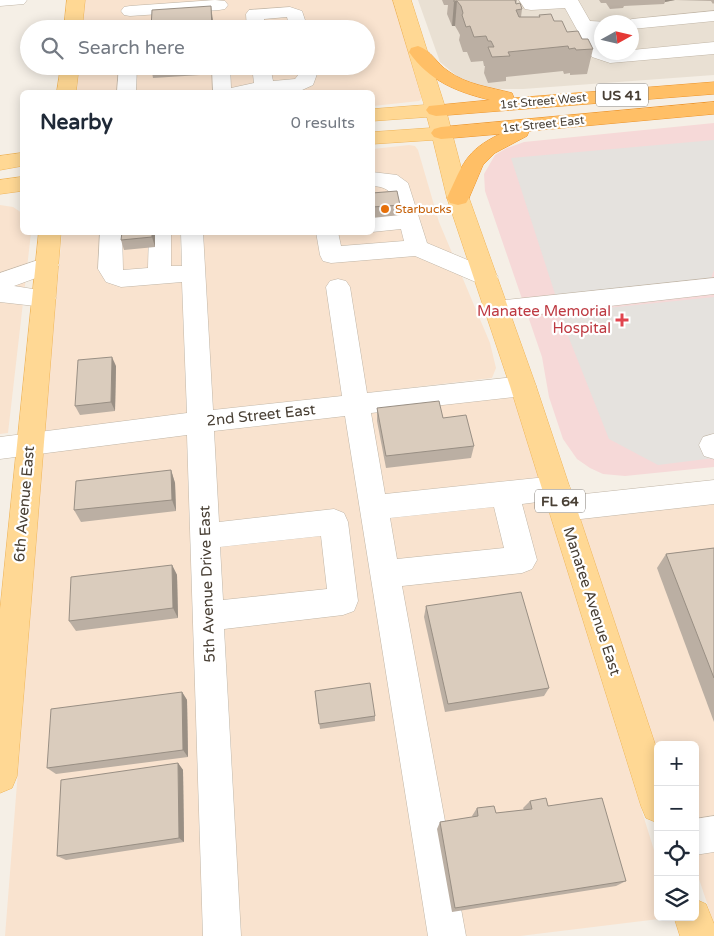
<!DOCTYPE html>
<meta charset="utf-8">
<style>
body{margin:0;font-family:"Varela Round",sans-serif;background:#f2f2f3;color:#1f2937}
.controls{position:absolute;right:15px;bottom:15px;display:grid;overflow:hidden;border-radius:8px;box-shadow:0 2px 12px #0003}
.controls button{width:45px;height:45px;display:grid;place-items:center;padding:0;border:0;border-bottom:1px solid #e0e1e3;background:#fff;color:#1f2937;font:25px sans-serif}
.compass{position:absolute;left:594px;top:15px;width:45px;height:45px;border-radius:50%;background:#fff;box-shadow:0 2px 12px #0003;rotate:82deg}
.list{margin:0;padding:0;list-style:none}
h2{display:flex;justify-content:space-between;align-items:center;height:65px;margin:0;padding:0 20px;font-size:21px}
h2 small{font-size:16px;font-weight:400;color:#747a83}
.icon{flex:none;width:28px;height:28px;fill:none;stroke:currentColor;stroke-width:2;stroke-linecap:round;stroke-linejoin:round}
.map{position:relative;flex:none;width:714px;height:936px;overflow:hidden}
.search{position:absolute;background:#fff;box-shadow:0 2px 12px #0003;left:20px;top:20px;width:355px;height:55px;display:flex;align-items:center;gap:12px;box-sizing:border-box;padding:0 18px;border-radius:28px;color:#747a83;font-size:19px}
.panel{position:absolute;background:#fff;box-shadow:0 2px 12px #0003;left:20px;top:90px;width:355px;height:145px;border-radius:8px}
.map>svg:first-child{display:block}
</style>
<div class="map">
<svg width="714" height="936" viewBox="0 0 714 936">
<rect width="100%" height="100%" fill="#f5efe6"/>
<path fill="#e9e0d3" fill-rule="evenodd" d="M418 0H714V75L523 89H499L482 87 458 77 440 62ZM602 22H632V52H602Z"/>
<g fill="#f9e3cf">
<path d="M85 0H393L423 98 419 101 373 106 372 92H77L79 66H366V29H82Z"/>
<path d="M409 145 415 146 418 150 439 222 490 343 496 368 492 378 213 411 203 233 372 232 373 149Z"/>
<path d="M0 205 13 207 22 213V232L31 233 8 433 0 434Z"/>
<path d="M62 233H180L187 414 44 433Z"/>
<path d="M513 396 658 863V917H675L520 936H241L214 430Z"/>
<path d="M188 433 203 936H5L43 453Z"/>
<path d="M714 503V924L695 867V745H658V753L580 518Z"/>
</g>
<path fill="#f6d9d8" d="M714 123V467L625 476 603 474 590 468 577 459 563 439 549 397 542 357 485 191 484 174 495 155 507 148 524 142Z"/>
<g fill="#e5e2de">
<path d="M714 140V270L711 278 556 297 511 158Z"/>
<path d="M714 297V458L658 465 609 439 559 313Z"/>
</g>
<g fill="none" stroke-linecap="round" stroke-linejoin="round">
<path stroke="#d2ccc2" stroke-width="20" stroke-dasharray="20 10" stroke-linecap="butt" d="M220 24V29"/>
<defs>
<g id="minor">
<path d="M0 0H27L24 4 0 6Z"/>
<path d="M215 0 225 1 228 5 225 9 219 10 130 16 124 15 121 11 124 7 130 6Z"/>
<path d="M519 0H578L590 21 609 22H602V31H596L602 41V52H632V50L714 42V54L610 63 592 57 565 8 531 10 525 9Z"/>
<path d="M290 7 302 11 308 29H290L287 17 264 19 265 29H247L246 14 249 10Z"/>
<path d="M714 11V21L632 29V22H624L632 19Z"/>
<path d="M119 66H137L136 92H117Z"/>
<path d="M212 66H230L231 88 254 83 252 66H270L273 81 295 79 299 74 298 66H316L317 74 313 85 300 91 213 92Z"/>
<path d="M372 172 397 175 408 183 427 243 494 271 498 277 494 283 486 285 478 283 415 256 331 263 323 261 320 255 316 232H338L341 246 404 241 401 229 372 232V217L397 215C392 197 394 187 372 186Z"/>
<path d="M100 232H122L123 270 148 268 149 232H171V266H182L181 232H203L213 410 342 396 326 287 330 281 338 279 346 281 350 287 367 393 523 376 532 379 536 386 532 393 523 396 371 413 385 494 556 476 566 480 570 488 566 496 714 480V504L563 521 553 518 549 509 553 500 522 504 537 560 532 569 522 573 402 586 466 936H428L345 416 214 431 219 522 334 509 344 513 348 522 358 601 354 611 343 615 224 629 241 936H203L187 435 0 459V437L187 413 182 282 121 287 106 282 98 269ZM494 507 504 548 397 559 390 518ZM321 536 327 589 223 600 220 547Z"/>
<path d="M47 257 55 259 59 265 55 271 14 286 52 292 56 298 52 304 44 307 0 302V273Z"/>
<path d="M714 278V294L497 319 488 316 485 310 488 304 497 301Z"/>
<path d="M713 434H714V459L704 456 699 445 703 437Z"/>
<path d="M714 816V852L695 855V819Z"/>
</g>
<g id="major">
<path d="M67 0H85L82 29H64Z"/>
<path d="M393 0H411L446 110 469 198 536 386 658 753V823L646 818 641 806 510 386 447 198 433 140 372 144V132L430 128 427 117 372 121V109L424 105Z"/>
<path d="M61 66H79L76 92H57Z"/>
<path d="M22 153V166L0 170V156Z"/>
<path d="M22 177V191L0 194V180Z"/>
<path d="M39 232H61L17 776 12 788 0 793V610Z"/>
<path d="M695 899 706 904 714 924V936H680L674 917H695Z"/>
</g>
<g id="highway">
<path d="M418 46C431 50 437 64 448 71 467 85 490 87 512 93L514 98 714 82V94L436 116 429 114 426 110 429 106 490 100C457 92 429 81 409 52L411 48Z"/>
<path d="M714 102V114L529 131 527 136 495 153 483 165 469 198 466 203 458 205 450 203 447 198C463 164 465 151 500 134L441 139 434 137 431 133 434 129 441 127Z"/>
</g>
</defs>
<use href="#minor" stroke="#c1b6a7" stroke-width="1"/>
<use href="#major" stroke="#f0b559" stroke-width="1"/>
<use href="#highway" stroke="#ed9327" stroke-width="1"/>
<use href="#minor" fill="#fff" fill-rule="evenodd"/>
<use href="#major" fill="#ffd894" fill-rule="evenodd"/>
<use href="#highway" fill="#ffbf66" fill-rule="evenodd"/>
</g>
<g fill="#bbafa3">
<path d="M442 0H517L516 4 522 9 521 17H539V15L554 21 567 32 582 39 593 49 587 74 570 75V73L564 74 563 71 506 77V81L488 83 484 73 485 66H484L483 61 471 62 467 52H463L459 40 460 35 458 31 455 26H452L447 14 448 5H444Z"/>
<path d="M599 0H714V3L713 4 711 1 675 0 665 2 664 4 624 6 623 8 610 9 606 3H601Z"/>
<path d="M151 66H215L216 74 153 78Z"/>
<path d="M372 193 400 205V215L372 218Z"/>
<path d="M155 232V247L124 250 121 240Z"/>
<path d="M116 366 115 411 80 415 75 406Z"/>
<path d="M377 408 474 446 471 458 386 468 377 421Z"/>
<path d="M171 470 175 483 176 511 81 522 74 510Z"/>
<path d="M714 548V722L657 568 666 554Z"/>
<path d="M172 565 177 575 178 618 76 631 69 621Z"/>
<path d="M426 606 549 688 544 696 445 712 424 617Z"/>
<path d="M315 691 375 716V721L320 729Z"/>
<path d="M182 692 187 700 188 757 56 774 47 768Z"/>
<path d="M178 763 183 770 184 842 66 860 57 856Z"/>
<path d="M530 801 548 806 626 881 616 886 452 912 437 829 440 822 473 817 472 816 477 808 496 813 524 810 523 808Z"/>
</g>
<g fill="#998f84">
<path d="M665 0H675L665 2Z"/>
<path d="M457 1 455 26H452L454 2Z"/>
<path d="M211 6 213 21V29H212Z"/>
<path d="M152 232H155V247L152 237Z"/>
<path d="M112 357 116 366 115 411 111 402Z"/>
<path d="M171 470 175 483 176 511 172 500Z"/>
<path d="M172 565 177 575 178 618 173 608Z"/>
<path d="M182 692 187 700 188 757 183 750Z"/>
<path d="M178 763 183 770 184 842 179 838Z"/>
</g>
<g fill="#daccbd" stroke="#998f84">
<path d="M454 0H515L516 4 520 3 522 9 516 10 519 17H540L539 15 551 14 554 21H562L567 32 578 31 582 39H588L593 49 576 50 575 48 569 49 568 46 508 52 510 56 492 57 488 47H494L491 41H488L486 36 474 37 470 26 466 27 462 15 463 13 461 6 457 1 454 2Z"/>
<path d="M211 6 212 29H151L152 10Z"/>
<path d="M397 191 400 205 372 207V193Z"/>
<path d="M122 232H152V237L121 240Z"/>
<path d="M112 357 111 402 75 406 78 360Z"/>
<path d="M439 401 443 418 466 415 474 446 386 456 377 408Z"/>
<path d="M171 470 172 500 74 510 76 481Z"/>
<path d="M714 548V678L666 554Z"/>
<path d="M172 565 173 608 69 621 71 577Z"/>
<path d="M521 592 549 688 448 704 426 606Z"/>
<path d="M370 683 375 716 319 724 315 691Z"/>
<path d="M182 692 183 750 47 768 51 709Z"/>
<path d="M178 763 179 838 57 856 61 780Z"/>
<path d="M546 798 548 806 602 798 626 881 455 908 440 822 478 816 477 808 494 806 496 813 532 809 530 801Z"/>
</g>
<circle fill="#e8710a" stroke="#fff" stroke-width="2" cx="385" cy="209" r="5"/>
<path fill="#e0444e" stroke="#fff" stroke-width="2" d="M619.5 312.5h5v5h5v5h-5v5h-5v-5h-5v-5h5z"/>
<g text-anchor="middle" stroke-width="4.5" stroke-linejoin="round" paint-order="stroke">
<g font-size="12" fill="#483f34" stroke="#fff">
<text transform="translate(543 101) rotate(-5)" y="4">1st Street West</text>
<text transform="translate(543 124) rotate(-6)" y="4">1st Street East</text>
</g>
<g font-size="12" fill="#c56008" stroke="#fff" text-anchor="start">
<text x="395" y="213">Starbucks</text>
</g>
<g fill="#fff" stroke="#7f7971" stroke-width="1">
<rect x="596" y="83.5" width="52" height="23" rx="4"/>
<rect x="535" y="489.5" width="50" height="23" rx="4"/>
</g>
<g font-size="14" font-weight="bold" fill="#483f34">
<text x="622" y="100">US 41</text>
<text x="560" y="506">FL 64</text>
</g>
<g font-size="15" fill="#be3a42" stroke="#fff" text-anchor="end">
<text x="611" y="316">Manatee Memorial<tspan x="611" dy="17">Hospital</tspan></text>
</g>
<g font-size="15" fill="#483f34" stroke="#fff">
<text transform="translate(261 415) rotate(-6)" y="5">2nd Street East</text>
<text transform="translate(24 504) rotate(-85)" y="5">6th Avenue East</text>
<text transform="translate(207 584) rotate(-92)" y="5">5th Avenue Drive East</text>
<text transform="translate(592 601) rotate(72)" y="5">Manatee Avenue East</text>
</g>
</g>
</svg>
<div class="controls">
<button>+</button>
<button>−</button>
<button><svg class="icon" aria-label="locate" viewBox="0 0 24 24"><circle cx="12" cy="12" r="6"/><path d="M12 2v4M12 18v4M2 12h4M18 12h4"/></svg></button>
<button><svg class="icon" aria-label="layers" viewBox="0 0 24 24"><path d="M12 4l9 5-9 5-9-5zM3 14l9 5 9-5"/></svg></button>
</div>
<svg class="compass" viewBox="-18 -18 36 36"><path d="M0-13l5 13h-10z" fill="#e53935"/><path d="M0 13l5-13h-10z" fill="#747a83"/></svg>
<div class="search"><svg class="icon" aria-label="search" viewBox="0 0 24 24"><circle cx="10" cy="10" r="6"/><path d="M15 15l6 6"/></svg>Search here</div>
<section class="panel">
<h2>Nearby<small>0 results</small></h2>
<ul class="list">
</ul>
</section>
</div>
